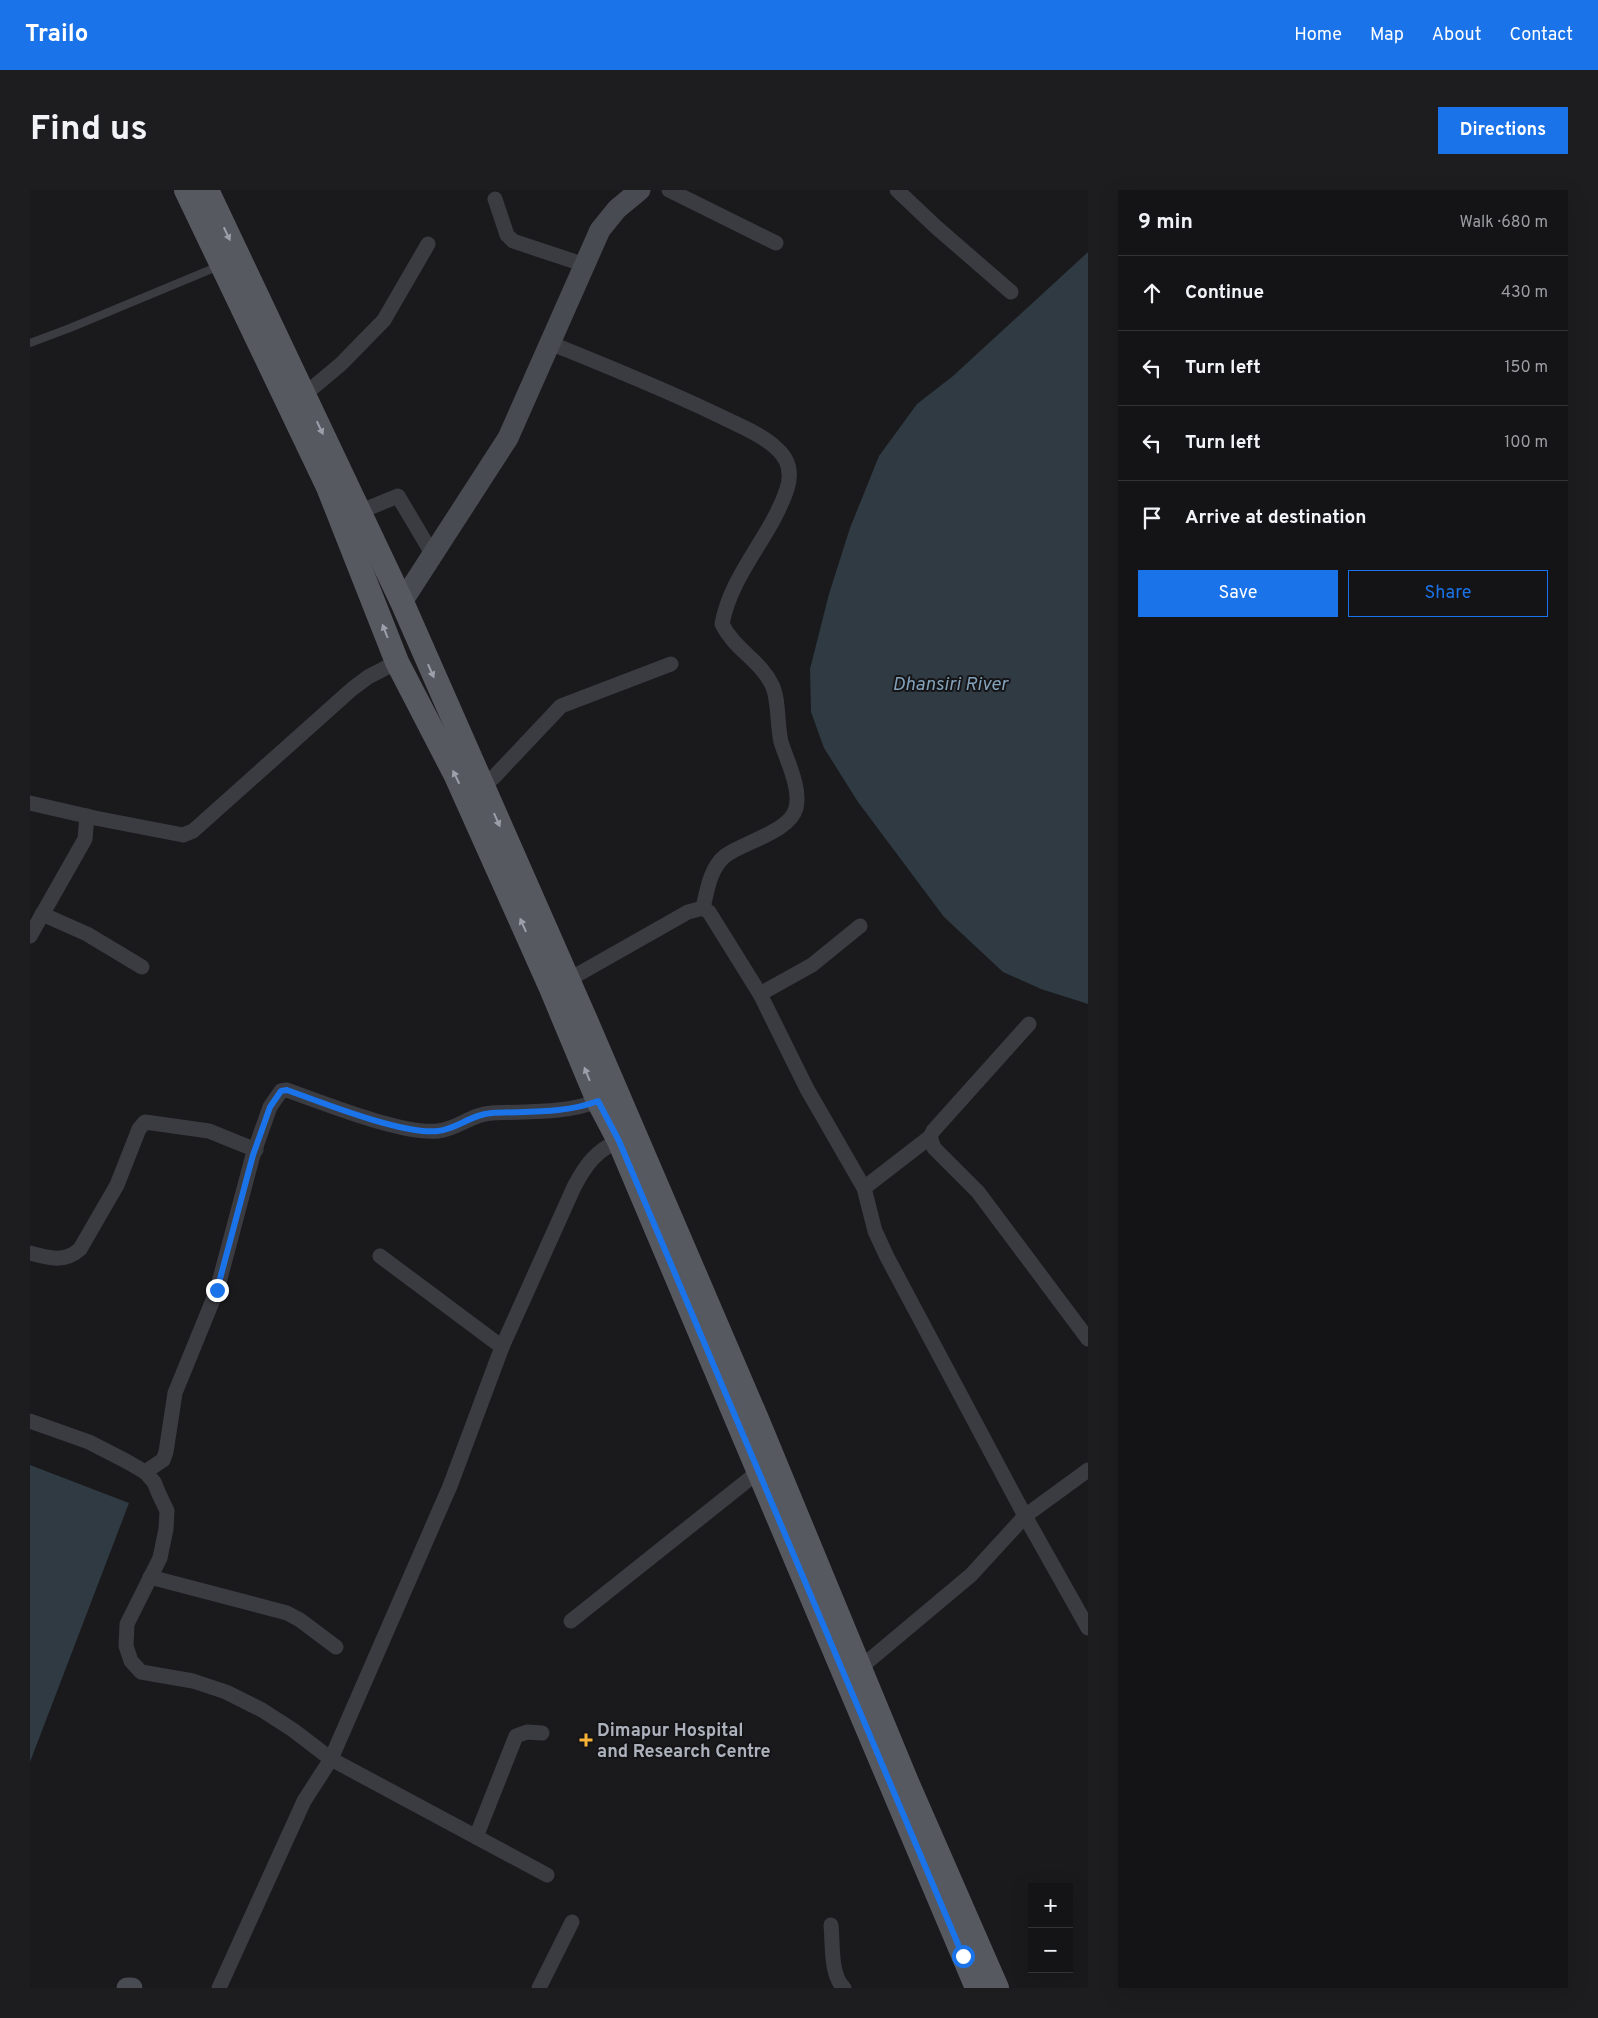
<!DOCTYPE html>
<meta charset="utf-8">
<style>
body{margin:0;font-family:Overpass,sans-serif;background:#1d1d1f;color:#f1f3f6}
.controls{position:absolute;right:15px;bottom:15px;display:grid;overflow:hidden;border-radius:0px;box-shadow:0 5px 20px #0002}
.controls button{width:45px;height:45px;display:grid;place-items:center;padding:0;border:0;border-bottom:1px solid #333335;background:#141416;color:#f1f3f6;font:25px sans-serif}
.stop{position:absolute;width:15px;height:15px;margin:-11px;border:4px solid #1a73e8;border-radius:50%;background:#fff}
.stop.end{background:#1a73e8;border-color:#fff;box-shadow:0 1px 5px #0008}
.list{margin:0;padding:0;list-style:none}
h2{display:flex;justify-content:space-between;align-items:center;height:65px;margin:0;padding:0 20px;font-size:21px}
h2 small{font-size:16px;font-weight:400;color:#9d9ea1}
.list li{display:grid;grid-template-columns:32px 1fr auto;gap:15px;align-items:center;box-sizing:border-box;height:75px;padding:0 20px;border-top:1px solid #333335}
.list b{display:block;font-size:19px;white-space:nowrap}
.list em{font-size:16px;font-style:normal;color:#9d9ea1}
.actions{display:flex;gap:10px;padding:15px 20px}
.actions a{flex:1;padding:11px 0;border:1px solid #1a73e8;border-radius:0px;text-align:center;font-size:18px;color:#1a73e8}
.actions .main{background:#1a73e8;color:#fff}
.icon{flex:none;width:28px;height:28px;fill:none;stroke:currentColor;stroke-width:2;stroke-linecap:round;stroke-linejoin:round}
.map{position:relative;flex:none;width:1058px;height:1798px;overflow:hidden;border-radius:0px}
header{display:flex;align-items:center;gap:30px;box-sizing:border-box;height:70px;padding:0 25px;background:#1a73e8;color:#fff}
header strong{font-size:24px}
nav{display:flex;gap:28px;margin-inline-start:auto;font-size:18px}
.intro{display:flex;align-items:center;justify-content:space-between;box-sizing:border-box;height:120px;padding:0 30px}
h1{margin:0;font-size:35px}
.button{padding:12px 22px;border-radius:0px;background:#1a73e8;color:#fff;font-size:18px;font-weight:700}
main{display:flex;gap:30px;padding:0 30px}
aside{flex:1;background:#141416;border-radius:0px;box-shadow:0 5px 20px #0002}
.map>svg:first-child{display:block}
</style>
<header>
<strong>Trailo</strong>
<nav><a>Home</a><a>Map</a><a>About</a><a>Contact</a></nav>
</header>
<div class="intro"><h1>Find us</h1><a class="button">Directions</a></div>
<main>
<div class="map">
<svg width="1058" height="1798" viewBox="0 0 1058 1798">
<rect width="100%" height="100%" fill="#1a1a1d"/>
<g fill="#2f3a42">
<path d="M1058 62V814L1011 799 973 782 914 727 828 612 794 558 781 522 780 479 799 404 820 338 849 266 887 214 923 186Z"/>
<path d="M0 1275 99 1313 0 1572Z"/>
</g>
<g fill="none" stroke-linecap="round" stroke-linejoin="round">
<path stroke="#3b3c42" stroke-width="8" d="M0 153 40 138 189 76"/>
<g stroke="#3b3c42" stroke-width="15">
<path d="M639 0 746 53"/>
<path d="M867 0 906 37 981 102"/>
<path d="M465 9 477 45 483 51 555 75"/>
<path d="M520 153C579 177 637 200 694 228 710 236 733 245 746 258 759 269 762 283 757 299 741 347 701 384 692 434 704 459 731 471 742 495 749 509 747 535 751 552 757 571 771 598 766 618 760 642 713 652 695 666 680 678 677 701 673 718"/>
<path d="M274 205 311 174 354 130 398 54"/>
<path d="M329 322 368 306 403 365"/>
<path d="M451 594 463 588 531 516 641 474"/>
<path d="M0 613 65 628 153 645 163 641 322 499 338 487 367 472"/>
<path d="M12 724 57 744 112 777"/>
<path d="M0 746 55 649 57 626"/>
<path d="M538 790 658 722 673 718 679 722 730 804 777 899 834 998 845 1041 857 1067 995 1326 941 1385 830 1478"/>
<path d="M730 804 782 775 830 736"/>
<path d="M999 834 903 941 900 947 904 958 948 1002 1058 1149"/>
<path d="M834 998 900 947"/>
<path d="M0 1063C18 1068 35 1073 50 1059L87 995 109 939 115 932 179 941 226 960"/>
<path d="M350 1066 472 1157"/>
<path d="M0 1231 59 1252 96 1271 115 1282 124 1292 129 1304 137 1321 136 1339 130 1368 97 1434 96 1456 101 1471 111 1482 163 1491 196 1502 232 1520 263 1540 301 1569 517 1685"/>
<path d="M1058 1280 995 1326 1058 1438"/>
<path d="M115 1282 133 1270 136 1262 145 1203 187 1100 223 965 240 917 251 901 257 900C293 913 373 945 408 941 427 939 442 924 462 923 498 921 534 924 568 911"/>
<path d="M120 1387 257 1423 270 1430 306 1457"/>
<path d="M541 1431 728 1282"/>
<path d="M446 1647 486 1546 497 1542 512 1543"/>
<path d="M801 1735C803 1754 800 1785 814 1798"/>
<path d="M189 1798 274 1611 301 1569 420 1296 472 1157 544 997C555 976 566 960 589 951"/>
<path d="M509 1798 542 1732"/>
</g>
<g stroke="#494b52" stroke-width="21">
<path d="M372 412 478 248 570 40 587 19 610 0"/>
<path d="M97 1798H102"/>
</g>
<g stroke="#575961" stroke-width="24">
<path d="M156 0 298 297 367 472 426 586 520 796 568 911 589 951 947 1798"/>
<path d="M177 0 372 412 558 835 727 1229 877 1592 967 1798"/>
</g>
</g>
<defs><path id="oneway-solid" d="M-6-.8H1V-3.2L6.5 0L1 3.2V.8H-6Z" transform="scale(1.25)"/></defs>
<g fill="#9ca0aa">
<use href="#oneway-solid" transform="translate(197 44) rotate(65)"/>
<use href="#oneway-solid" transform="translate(290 238) rotate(65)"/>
<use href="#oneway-solid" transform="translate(355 441) rotate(-111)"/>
<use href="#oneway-solid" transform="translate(401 481) rotate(66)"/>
<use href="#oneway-solid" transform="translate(426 587) rotate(-116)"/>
<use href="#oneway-solid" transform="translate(467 630) rotate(66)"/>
<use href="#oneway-solid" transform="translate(493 735) rotate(-114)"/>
<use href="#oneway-solid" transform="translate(557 884) rotate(-112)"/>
</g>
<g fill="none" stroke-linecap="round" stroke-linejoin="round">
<path stroke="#1a73e8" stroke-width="6" d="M187 1100 223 965 240 917 251 901 257 900C293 913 373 945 408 941 427 939 442 924 462 923 498 921 534 924 568 911L589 951 933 1766"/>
</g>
<path fill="#f8b237" stroke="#151518" stroke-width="2" d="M553.5 1542.5h5v5h5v5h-5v5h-5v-5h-5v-5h5z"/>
<g text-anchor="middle" stroke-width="4" stroke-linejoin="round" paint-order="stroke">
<g font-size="18" font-weight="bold" fill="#adb2bc" stroke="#151518" text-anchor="start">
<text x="567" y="1546">Dimapur Hospital<tspan x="567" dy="21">and Research Centre</tspan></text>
</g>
<g font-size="19" font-style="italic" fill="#83a1b8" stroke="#151518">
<text x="920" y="500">Dhansiri River</text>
</g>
</g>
</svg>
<div class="controls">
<button>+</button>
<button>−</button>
</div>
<div class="stop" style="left:933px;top:1766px"></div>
<div class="stop end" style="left:187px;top:1100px"></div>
</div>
<aside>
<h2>9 min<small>Walk · 680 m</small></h2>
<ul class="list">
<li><svg class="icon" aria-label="ahead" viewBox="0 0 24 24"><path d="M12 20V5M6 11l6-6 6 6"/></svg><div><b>Continue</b></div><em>430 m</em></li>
<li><svg class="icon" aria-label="left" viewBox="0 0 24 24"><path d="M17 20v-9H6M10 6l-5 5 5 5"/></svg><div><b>Turn left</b></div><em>150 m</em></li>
<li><svg class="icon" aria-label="left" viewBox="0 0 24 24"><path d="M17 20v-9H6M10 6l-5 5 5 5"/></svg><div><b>Turn left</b></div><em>100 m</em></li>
<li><svg class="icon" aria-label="arrive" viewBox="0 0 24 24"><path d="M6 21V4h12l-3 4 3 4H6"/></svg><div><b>Arrive at destination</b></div></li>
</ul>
<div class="actions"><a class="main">Save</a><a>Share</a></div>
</aside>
</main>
